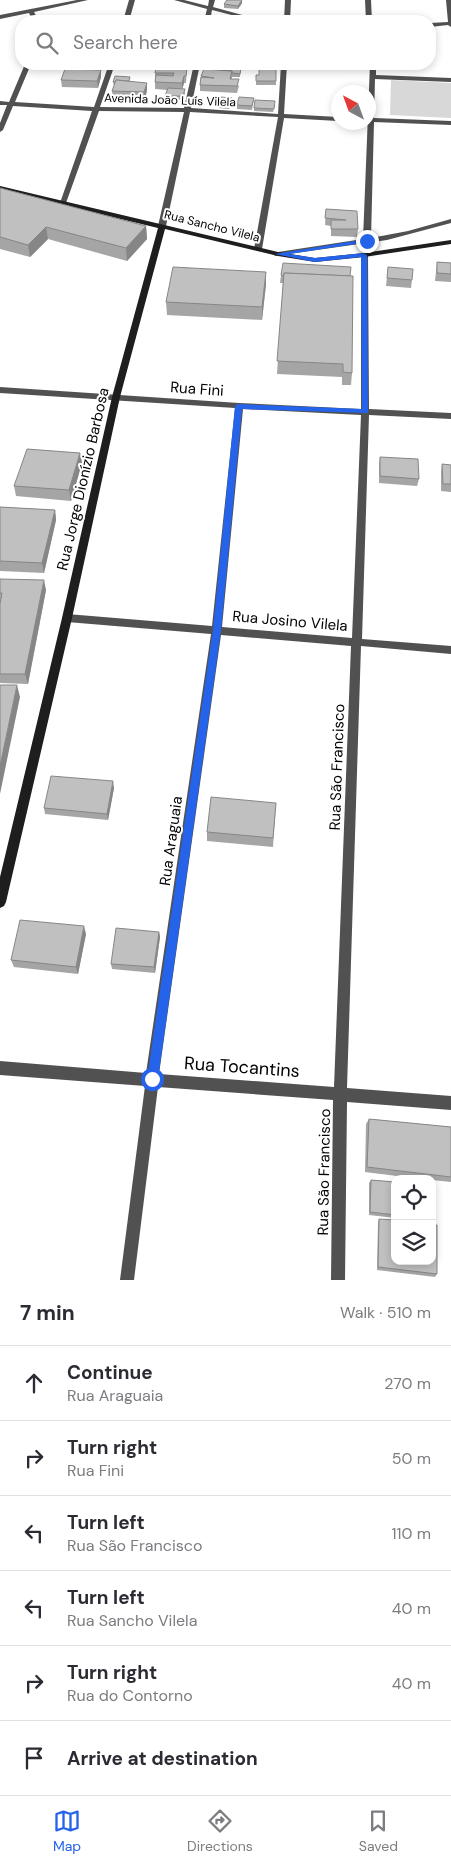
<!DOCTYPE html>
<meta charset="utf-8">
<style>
body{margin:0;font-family:"DM Sans",sans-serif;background:#f7f7f7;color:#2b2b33}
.controls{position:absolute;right:15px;bottom:15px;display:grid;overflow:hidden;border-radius:10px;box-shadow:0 2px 8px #0003}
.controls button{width:45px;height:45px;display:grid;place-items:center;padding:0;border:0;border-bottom:1px solid #e1e1e2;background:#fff;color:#2b2b33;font:25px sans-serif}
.compass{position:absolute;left:331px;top:85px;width:45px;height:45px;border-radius:50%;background:#fff;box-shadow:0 2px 8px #0003;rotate:319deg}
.stop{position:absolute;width:15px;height:15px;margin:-11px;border:4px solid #2563eb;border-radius:50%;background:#fff}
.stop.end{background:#2563eb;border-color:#fff;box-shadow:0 1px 5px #0008}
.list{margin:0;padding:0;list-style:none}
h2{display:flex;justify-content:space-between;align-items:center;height:65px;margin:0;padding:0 20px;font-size:21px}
h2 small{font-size:16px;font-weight:400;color:#7c7c81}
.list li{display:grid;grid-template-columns:32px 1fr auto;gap:15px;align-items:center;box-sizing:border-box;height:75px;padding:0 20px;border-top:1px solid #e1e1e2}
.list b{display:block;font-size:19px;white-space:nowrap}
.list p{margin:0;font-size:16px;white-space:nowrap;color:#7c7c81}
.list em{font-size:16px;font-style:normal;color:#7c7c81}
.icon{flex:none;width:28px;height:28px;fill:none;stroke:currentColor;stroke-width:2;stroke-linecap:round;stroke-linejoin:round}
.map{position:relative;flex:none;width:451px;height:1280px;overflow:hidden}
.search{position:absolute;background:#fff;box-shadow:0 2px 8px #0003;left:15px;right:15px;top:15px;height:55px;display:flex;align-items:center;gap:12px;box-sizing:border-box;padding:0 18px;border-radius:20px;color:#7c7c81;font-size:19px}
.sheet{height:515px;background:#fff}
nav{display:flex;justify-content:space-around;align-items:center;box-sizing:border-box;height:70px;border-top:1px solid #e1e1e2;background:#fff;font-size:14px;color:#7c7c81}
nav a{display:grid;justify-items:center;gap:2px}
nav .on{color:#2563eb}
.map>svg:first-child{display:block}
</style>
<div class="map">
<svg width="451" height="1280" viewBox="0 0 451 1280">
<rect width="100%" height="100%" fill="#fff"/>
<path fill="#d8d8d8" d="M391 80 451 83V118L390 115Z"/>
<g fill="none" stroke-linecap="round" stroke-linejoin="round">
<g fill="#515151" fill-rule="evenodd">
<path d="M77 0H88L34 12 39 21H33L29 13 0 19V15Z"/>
<path d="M129 0H135L129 21H123Z"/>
<path d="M174 0H184L208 6 209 0H215L213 7 264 21H255L212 10 210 21H204L207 9Z"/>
<path d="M285 0H291L290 21H284Z"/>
<path d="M365 0H371L372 21H366Z"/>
<path d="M446 0H451V27L448 25 430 27V23L448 22Z"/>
<path d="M25 64H31L15 102 94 107 109 64H115L100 107 184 108 194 64H200L191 108 278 114 281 64H287L284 114 338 117V121L284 118 262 249 258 251 254 249 278 117 190 112 166 226 162 228 158 226 184 112 99 111 66 203 61 204 60 203 92 111 13 106 3 130 0 132V123L7 105H0V101L9 102Z"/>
<path d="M370 64H376V75L451 78V82L375 79 374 118 451 121V125L374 122 371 238 408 231 451 219V223L387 240 275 256 274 254 278 252 363 239Z"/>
<path d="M361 253 368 255 369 409 451 413V419L369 415 362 639 451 646V654L361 646 347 1088 451 1096V1110L347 1102 345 1280H331L333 1100 158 1087 134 1280H120L145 1086 0 1075V1061L146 1073 211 634 67 622 62 618 67 614 212 626 235 408 0 393V387L239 403 361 409ZM243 409 361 415 352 638 222 627ZM221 635 351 646 334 1087 159 1074Z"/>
</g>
<path fill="#1e1e1e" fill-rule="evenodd" d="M0 186 278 252 315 258 364 253 451 240V244L364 257 315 262 278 256 165 229 120 397 72 618 6 902 4 906 0 908V877L62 618 112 397 158 228 0 190Z"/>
</g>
<g fill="#a5a5a5">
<path d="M242 0V3L238 9 224 8V4Z"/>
<path d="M209 64H231V66L241 67 240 77H232V79L239 86 237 93 200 91V85L201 76 220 70 221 66 209 65Z"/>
<path d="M248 64H276V85H256V75H259V69L248 68Z"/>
<path d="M187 68 186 83H184L182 89 185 93 184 100 166 99 165 96 167 90 155 89V73Z"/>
<path d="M101 70V77L98 88 62 87 61 80Z"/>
<path d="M130 81 147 90 145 99 113 98 112 91 114 86 113 82Z"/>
<path d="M232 98V102L229 109 218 108 217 105Z"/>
<path d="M254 98 252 110 237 109V105Z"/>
<path d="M275 105 273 112 254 111V108Z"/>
<path d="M0 188 146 226 147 239 127 261 48 239 30 257 0 249Z"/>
<path d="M326 209 358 229 357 237 331 236V226L325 225Z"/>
<path d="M437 262 451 263V282L435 281Z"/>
<path d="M388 267 412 280 411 288 386 286Z"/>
<path d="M266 272V284L262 320 167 315 166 302Z"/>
<path d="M281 275 350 276 352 373 351 385H342V377L277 374 283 283H280Z"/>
<path d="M80 453 82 463 71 501 16 496 14 486Z"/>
<path d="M380 457 419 479 417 486 379 483V464Z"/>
<path d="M442 464 451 465V492L441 491V472Z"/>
<path d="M0 507 55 510 56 520 44 573 0 571Z"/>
<path d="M0 579 46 590 28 684 0 683Z"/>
<path d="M114 788 108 820 45 814 44 808Z"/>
<path d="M276 803 273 847 207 841V832Z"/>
<path d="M159 932 160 937 155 973 112 969 111 964Z"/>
<path d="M86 934 78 974 14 967 11 960Z"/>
<path d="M369 1119 451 1127V1182L432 1180V1179H421L365 1172 366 1124Z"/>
<path d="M371 1180 395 1182V1218L369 1215V1183Z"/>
<path d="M379 1219 437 1274 435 1277 377 1270 378 1222Z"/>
</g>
<g fill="#868686">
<path d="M242 0V3L238 9V6Z"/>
<path d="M101 70V77L98 88 97 81Z"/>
<path d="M184 76V83L182 90V83Z"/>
<path d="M147 83V90L145 99 144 92Z"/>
<path d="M146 226 147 239 127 261 126 248Z"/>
<path d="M46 227 48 239 30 257 28 245Z"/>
<path d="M266 272V284L262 320V307Z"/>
<path d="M80 453 82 463 71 501 69 490Z"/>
<path d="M55 510 56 520 44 573 42 563Z"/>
<path d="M44 580 46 590 28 684 25 674Z"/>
<path d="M17 685 20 697 0 794V766Z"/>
<path d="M113 781 114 788 108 820 107 814Z"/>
<path d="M84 926 86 934 78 974 76 967Z"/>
<path d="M159 932 160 937 155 973 154 967Z"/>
</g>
<g fill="#c0c0c0" stroke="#868686">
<path d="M227 0H242L238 6 224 4Z"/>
<path d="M221 66 241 67 240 74 232 73V71L220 70Z"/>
<path d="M156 67 187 68 186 76H184L182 83 155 82 156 75 173 76 174 73H155Z"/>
<path d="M259 67H276V81H256V75H259Z"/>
<path d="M65 69 101 70 97 81 61 80Z"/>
<path d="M204 69 232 71 230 79H239L237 86 200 85 201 77 214 78 201 76Z"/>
<path d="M115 76 130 77 129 81 116 80 115 82H113Z"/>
<path d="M116 80 147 83 144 92 112 91Z"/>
<path d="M168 88 185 89 183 96H165Z"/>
<path d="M220 97 232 98 229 106 217 105Z"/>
<path d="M239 97 254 98 252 106 237 105Z"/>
<path d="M255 100 275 101 274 109 254 108Z"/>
<path d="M0 188 146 226 126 248 46 227 28 245 0 237Z"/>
<path d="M326 209 357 211 358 229H331V220H346L325 218Z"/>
<path d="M437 262 451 263V274L437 273Z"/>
<path d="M283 263 351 267 350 276 284 273V276L281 275Z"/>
<path d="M173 267 266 272 262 307 166 302Z"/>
<path d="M388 267 413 269 412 280 387 278Z"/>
<path d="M284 273 353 276 352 373 343 372V364L277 361Z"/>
<path d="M27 449 80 453 69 490 14 486Z"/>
<path d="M380 457 418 459 419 479 380 476Z"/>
<path d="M442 464 451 465V484H443Z"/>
<path d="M0 507 55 510 42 563 0 561Z"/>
<path d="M0 579 44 580 25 674H0V604L2 593H0Z"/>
<path d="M0 685H17L0 766Z"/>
<path d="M51 776 113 781 107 814 44 808Z"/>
<path d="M211 797 276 803 273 838 207 832Z"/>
<path d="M20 920 84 926 76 967 11 960Z"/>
<path d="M116 928 159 932 154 967 111 964Z"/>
<path d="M369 1119 451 1127V1177L367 1167Z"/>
<path d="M371 1180 395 1182V1215L370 1212Z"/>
<path d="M379 1219 395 1220V1261H432V1225H437V1274L378 1267Z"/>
</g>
<path fill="#2563eb" d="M367 239 369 242 289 254 315 258 364 253 367 255 368 413 242 409 221 630 158 1079 156 1083 152 1084 149 1083 147 1079 213 630 235 406 238 404 362 409 361 257 315 262 275 254Z"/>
<g text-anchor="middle" stroke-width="4" stroke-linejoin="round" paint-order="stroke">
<g font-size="12" fill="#000" stroke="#fff">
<text transform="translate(170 100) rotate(2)" y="4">Avenida João Luís Vilela</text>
<text transform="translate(212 226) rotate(14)" y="4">Rua Sancho Vilela</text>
</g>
<g font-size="15" fill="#000" stroke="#fff">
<text transform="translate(197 389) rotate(4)" y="5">Rua Fini</text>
<text transform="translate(83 479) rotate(-77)" y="5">Rua Jorge Dionízio Barbosa</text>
<text transform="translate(290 621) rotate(5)" y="5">Rua Josino Vilela</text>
<text transform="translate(337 767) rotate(-88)" y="5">Rua São Francisco</text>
<text transform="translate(171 841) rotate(-82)" y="5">Rua Araguaia</text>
<text transform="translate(324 1172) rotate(-89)" y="5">Rua São Francisco</text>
</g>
<g font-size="18" fill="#000" stroke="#fff">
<text transform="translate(242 1067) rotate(4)" y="6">Rua Tocantins</text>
</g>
</g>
</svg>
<div class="controls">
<button><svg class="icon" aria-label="locate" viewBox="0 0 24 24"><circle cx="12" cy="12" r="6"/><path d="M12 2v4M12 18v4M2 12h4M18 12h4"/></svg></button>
<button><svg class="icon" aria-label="layers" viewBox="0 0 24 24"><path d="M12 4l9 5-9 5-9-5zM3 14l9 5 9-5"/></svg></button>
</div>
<svg class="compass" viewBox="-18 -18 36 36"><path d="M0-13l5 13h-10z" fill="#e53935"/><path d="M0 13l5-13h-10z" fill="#7c7c81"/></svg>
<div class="stop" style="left:152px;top:1079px"></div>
<div class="stop end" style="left:367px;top:241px"></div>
<div class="search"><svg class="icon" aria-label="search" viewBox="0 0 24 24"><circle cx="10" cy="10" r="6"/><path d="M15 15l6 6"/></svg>Search here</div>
</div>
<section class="sheet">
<h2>7 min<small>Walk · 510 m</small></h2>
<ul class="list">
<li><svg class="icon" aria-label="ahead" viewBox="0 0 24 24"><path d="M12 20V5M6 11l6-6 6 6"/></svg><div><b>Continue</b><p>Rua Araguaia</p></div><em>270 m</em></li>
<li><svg class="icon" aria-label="right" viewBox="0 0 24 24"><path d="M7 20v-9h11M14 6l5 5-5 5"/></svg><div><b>Turn right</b><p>Rua Fini</p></div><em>50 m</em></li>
<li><svg class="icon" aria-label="left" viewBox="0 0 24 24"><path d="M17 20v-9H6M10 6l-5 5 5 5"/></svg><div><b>Turn left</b><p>Rua São Francisco</p></div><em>110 m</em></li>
<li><svg class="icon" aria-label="left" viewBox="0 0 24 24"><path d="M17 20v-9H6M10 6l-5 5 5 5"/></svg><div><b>Turn left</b><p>Rua Sancho Vilela</p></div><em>40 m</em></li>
<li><svg class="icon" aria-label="right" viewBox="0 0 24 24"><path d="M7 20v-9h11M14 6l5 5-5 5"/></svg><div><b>Turn right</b><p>Rua do Contorno</p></div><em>40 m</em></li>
<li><svg class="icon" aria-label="arrive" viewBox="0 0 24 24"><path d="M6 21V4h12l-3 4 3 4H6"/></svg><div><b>Arrive at destination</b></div></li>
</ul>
</section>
<nav>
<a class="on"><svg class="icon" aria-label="map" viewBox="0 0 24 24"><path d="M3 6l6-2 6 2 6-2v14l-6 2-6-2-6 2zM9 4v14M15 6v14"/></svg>Map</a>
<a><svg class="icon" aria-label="directions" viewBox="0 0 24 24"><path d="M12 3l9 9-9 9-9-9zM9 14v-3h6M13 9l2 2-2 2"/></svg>Directions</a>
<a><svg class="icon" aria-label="saved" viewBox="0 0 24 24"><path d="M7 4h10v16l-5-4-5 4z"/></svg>Saved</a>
</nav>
